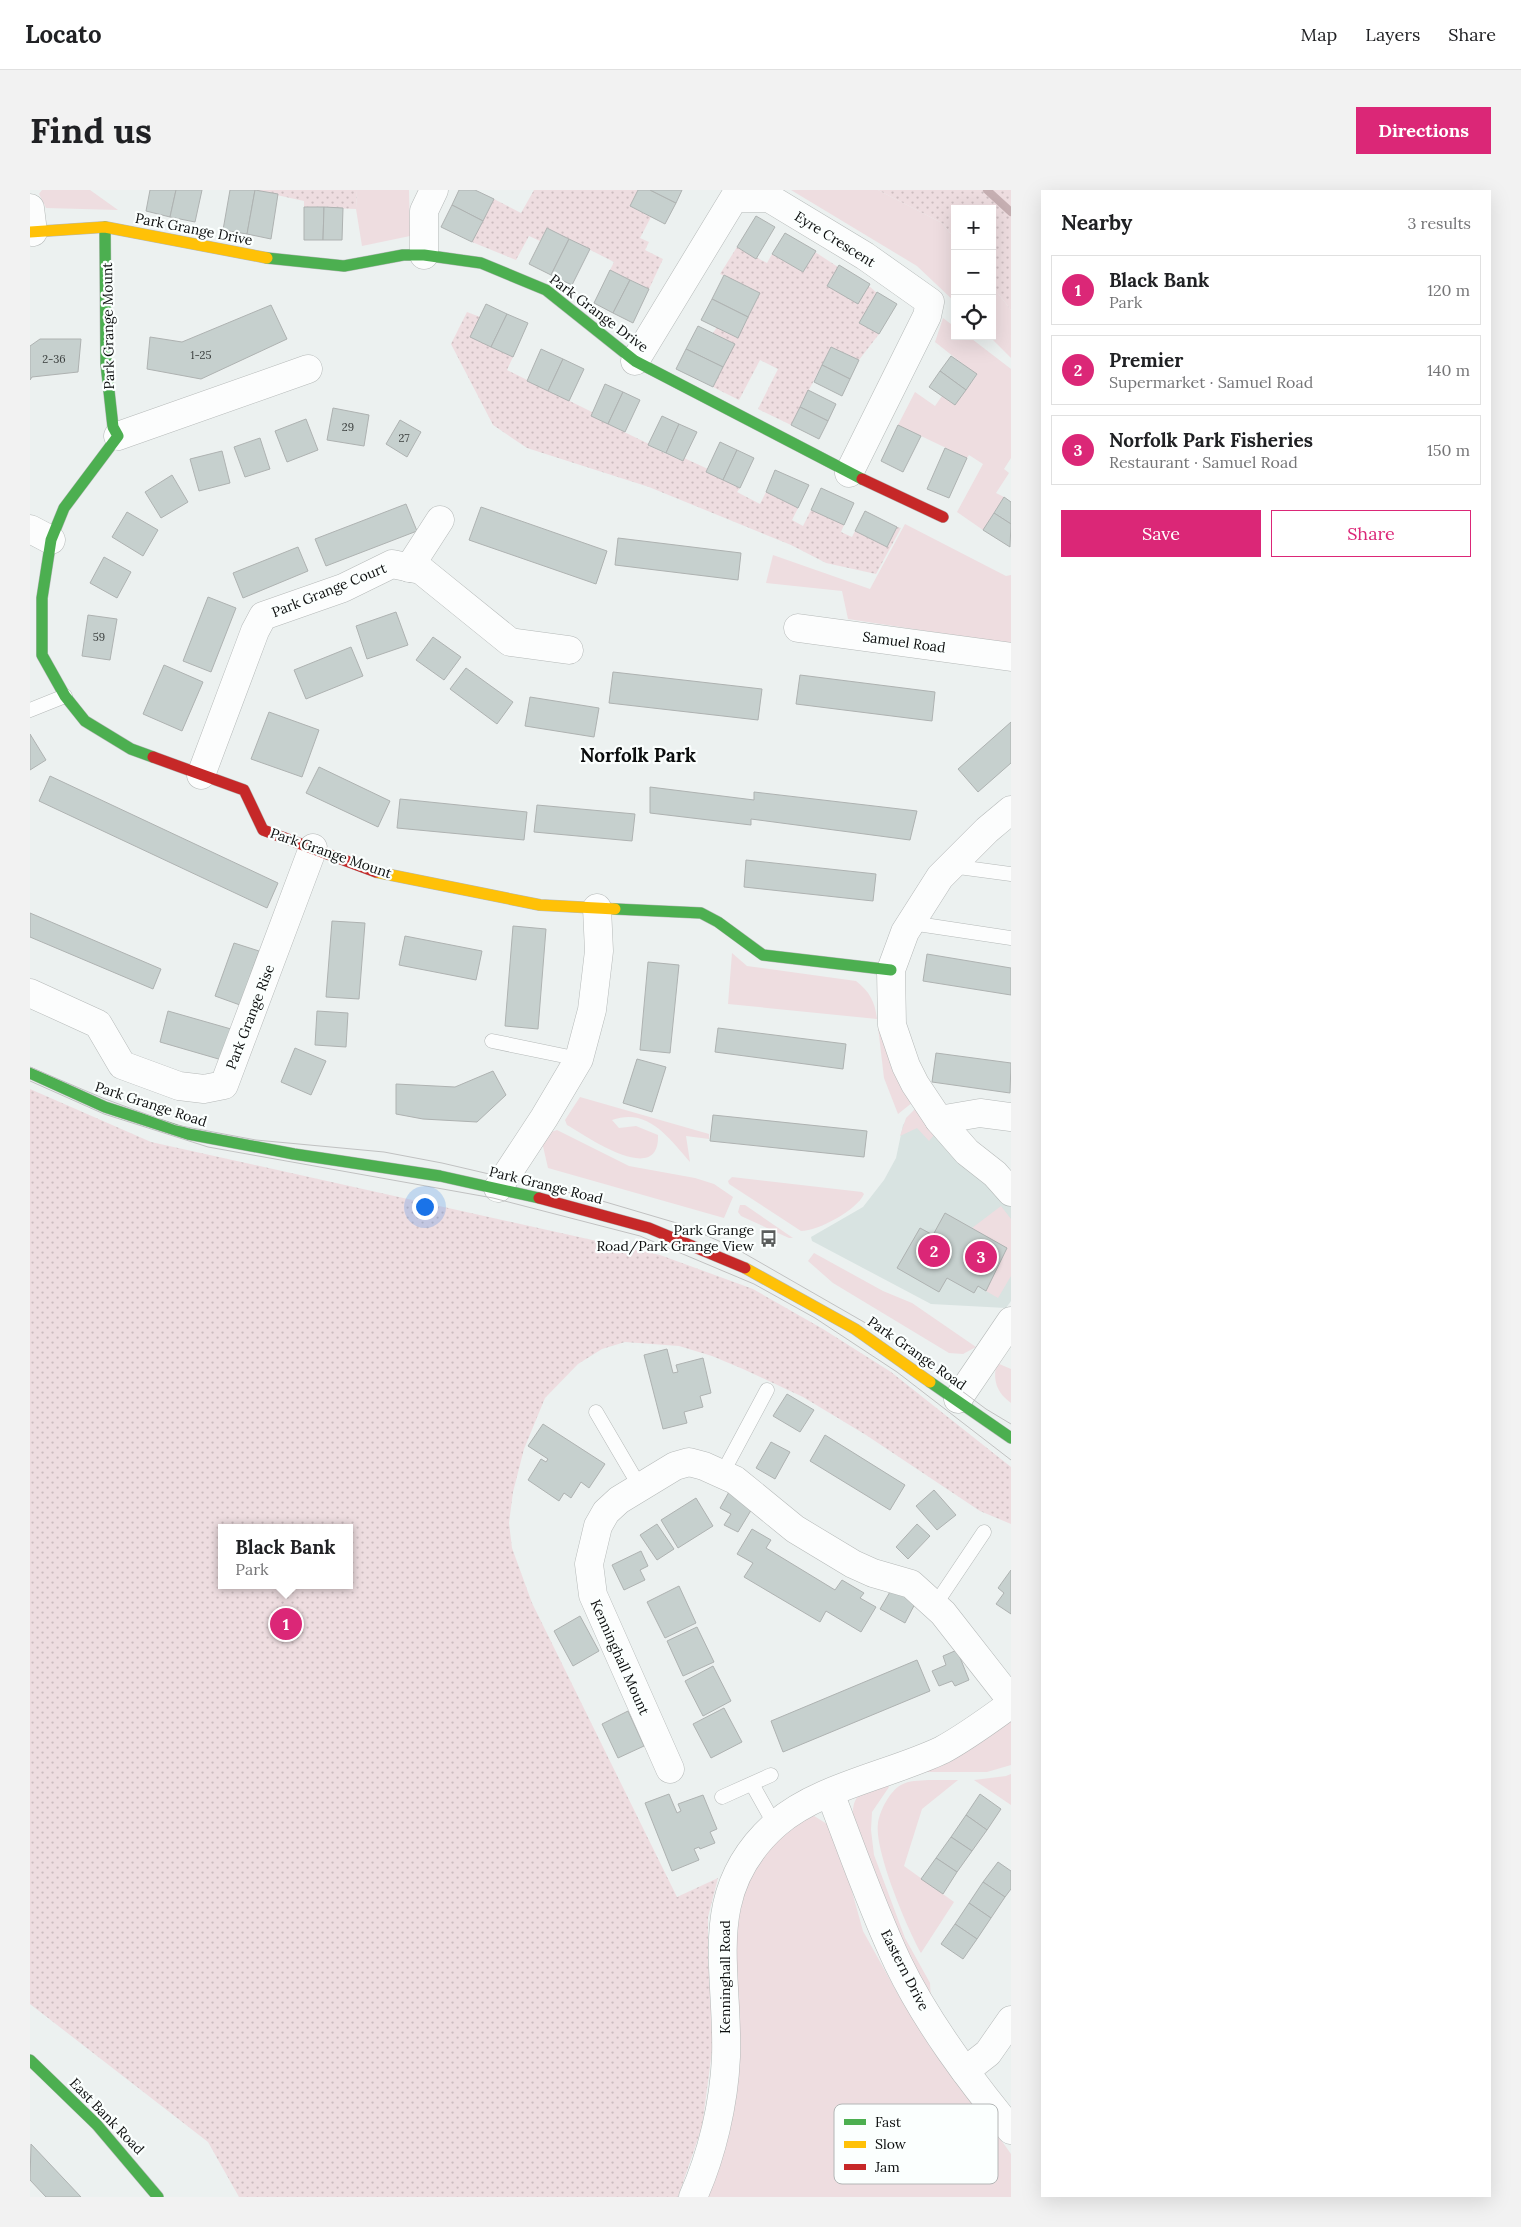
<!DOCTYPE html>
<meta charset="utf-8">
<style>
body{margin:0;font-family:Lora,serif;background:#f2f2f2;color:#202124}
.controls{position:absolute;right:15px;top:15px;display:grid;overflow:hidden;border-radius:0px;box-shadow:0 5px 20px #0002}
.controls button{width:45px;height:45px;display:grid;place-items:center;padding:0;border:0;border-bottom:1px solid #e0e0e0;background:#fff;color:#202124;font:25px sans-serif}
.you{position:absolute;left:394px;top:1016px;width:18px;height:18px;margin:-12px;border:4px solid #fff;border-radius:50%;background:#1a73e8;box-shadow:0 0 0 8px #1a73e833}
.badge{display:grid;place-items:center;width:32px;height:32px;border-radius:50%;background:#db2777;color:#fff;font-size:16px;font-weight:700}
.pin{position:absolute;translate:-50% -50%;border:2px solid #fff;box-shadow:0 1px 5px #0006}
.popup{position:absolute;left:188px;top:1334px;width:135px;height:65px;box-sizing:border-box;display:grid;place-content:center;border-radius:0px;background:#fff;filter:drop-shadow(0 1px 4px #0005);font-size:16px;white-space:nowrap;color:#757577}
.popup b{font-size:19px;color:#202124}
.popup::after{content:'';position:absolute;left:50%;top:100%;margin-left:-10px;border:10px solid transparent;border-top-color:#fff}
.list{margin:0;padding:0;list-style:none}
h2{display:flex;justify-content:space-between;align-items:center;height:65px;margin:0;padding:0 20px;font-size:21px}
h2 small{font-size:16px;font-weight:400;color:#757577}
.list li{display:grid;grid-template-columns:32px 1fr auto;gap:15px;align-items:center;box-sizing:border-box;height:70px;margin:0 10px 10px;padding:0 10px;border:1px solid #e0e0e0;border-radius:0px}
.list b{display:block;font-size:19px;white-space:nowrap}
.list p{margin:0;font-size:16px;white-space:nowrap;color:#757577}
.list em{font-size:16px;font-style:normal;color:#757577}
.actions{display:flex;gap:10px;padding:15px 20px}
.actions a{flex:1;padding:11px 0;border:1px solid #db2777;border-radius:0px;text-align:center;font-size:18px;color:#db2777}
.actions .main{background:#db2777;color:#fff}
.icon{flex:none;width:28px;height:28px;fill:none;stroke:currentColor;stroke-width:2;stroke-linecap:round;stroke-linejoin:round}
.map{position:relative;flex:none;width:981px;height:2007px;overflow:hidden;border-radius:0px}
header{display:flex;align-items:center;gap:30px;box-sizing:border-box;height:70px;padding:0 25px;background:#fff;border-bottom:1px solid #e0e0e0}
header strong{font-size:24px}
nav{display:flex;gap:28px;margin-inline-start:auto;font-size:18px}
.intro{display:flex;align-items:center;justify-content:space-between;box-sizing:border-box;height:120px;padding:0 30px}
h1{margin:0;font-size:35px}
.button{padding:12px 22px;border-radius:0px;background:#db2777;color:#fff;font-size:18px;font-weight:700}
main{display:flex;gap:30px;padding:0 30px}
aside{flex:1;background:#fff;border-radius:0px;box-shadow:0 5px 20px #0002}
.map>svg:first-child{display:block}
</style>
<header>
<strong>Locato</strong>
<nav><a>Map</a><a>Layers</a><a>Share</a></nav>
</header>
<div class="intro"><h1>Find us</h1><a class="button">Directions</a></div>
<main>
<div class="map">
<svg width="981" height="2007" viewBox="0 0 981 2007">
<defs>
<pattern id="park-dots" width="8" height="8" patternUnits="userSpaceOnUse" patternTransform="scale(1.25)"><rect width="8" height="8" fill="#eedde0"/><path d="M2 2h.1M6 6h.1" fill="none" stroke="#cbbcbf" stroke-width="1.8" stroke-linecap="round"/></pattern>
</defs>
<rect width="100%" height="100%" fill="#ecf1f0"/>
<path fill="#d8e3e1" d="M885 919 981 1014V1111L976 1118 901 1114 782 1051 781 1047 833 1017 854 990 866 968 873 935Z"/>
<g fill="#eedde0">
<path d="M12 0H60L88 20 16 18 9 4Z"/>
<path d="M327 0H379L380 46 332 56 326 19Z"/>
<path d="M761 0H848L912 33 925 49V112L887 76Z"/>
<path d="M962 96 981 120V168L959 146H962Z"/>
<path d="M913 128 925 137V146H938L981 179V268L974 279 979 283 966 303 974 307 953 340 927 322 953 274 939 265 937 268 868 235 885 202 905 216 912 206 925 215 947 185 905 152Z"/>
<path d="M875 334 976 386 981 385V454L818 429 812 401 736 393 743 365 840 399Z"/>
<path d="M702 763 717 776 826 791C840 802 845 812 847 829L698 814Z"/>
<path d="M848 837H851L883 912 868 924 854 888Z"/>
<path d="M550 907 679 944V949L656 946 660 972C639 948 618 917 582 930L589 938 606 936 628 945C630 998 556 946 537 935L535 930Z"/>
<path d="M885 919 904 945 899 951 887 938 870 946 876 928Z"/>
<path d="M527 940 599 976 665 988 684 994 703 1007 694 1028 518 978 512 952 521 942Z"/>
<path d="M702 987 832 1002 834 1004C827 1020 788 1041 771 1041L699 994 698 991Z"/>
<path d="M710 1015H715L763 1048H759L711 1026 708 1022Z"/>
<path d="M971 1016 981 1029V1086L968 1108 956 1101 977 1058 942 1038Z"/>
<path d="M784 1063 853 1101 882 1113 946 1157 933 1164 919 1163 803 1093 778 1071Z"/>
<path d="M967 1173 981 1179V1213C967 1203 962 1190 967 1173Z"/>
<path d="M981 1530V1575L957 1582H896L895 1580Z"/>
<path d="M981 1584V1615L944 1590 976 1586Z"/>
<path d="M898 1590H928L892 1619 874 1676 924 1712 891 1763C877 1738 844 1660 848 1633 850 1620 860 1601 871 1595 879 1590 889 1591 898 1590Z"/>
<path d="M856 1592 859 1597 842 1622 841 1640 844 1665 875 1748 900 1793 901 1809 875 1766 824 1632C819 1603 834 1601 856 1592Z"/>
<path d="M781 1624 797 1634 818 1687 833 1741 869 1806 981 1964V2007H678L710 1835 705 1757 713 1700 742 1652Z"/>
</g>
<g fill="url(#park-dots)" fill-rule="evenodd">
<path d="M224 0H327L326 19 274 17V11Z"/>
<path d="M504 0H608L600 16 621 27 610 48 619 52 615 60 633 69 619 99 580 80 584 72 517 38 510 51 499 46 486 70 442 52 464 9 491 23Z"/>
<path d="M848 0H981V120L962 96V19H925V49L912 33Z"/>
<path d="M707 57 737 73 742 64 773 82 785 62 808 77 797 96 828 114 839 96 847 103 829 133 849 144 829 170 801 157 761 235 728 219 748 179 730 170 709 210 683 197 704 154 683 143 687 137 708 148 730 103 690 84Z"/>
<path d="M437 122 450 127 440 147 483 167 477 180 562 222 561 226 619 254V256L652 271 654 268 678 279 676 282 710 298 707 302 730 314 736 302 768 318 762 330 773 336 781 320 814 335 811 342 822 347 825 341 857 357 867 337 871 338 846 384 796 373 761 355 619 297 497 258 463 235 421 154Z"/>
<path d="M0 899 121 952 630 1065 723 1099 793 1139 861 1182 981 1277V1334L950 1321 836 1245 773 1207 713 1179 682 1166 649 1156 595 1152 572 1159 548 1174 515 1208 494 1259 483 1302 479 1333 482 1358 502 1413 647 1707 688 1688 678 1727V1770L684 1846 672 1937 648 2007H209L178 1952 0 1814ZM192 1338H320V1395H192Z"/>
</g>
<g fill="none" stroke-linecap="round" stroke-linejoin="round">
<path stroke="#c6afb2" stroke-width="8" d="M957 0 981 22"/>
</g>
<g fill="#c6d0ce" stroke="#aeb2b1">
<path d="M120 0H146L140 27 116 21Z"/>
<path d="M146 0H172L165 32 140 27Z"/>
<path d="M200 0H225L217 44 193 40Z"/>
<path d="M225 0 248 4 241 49 217 44Z"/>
<path d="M429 0H445L464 9 453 31 422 15Z"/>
<path d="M608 0H620L646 13 635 34 600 16Z"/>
<path d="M620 0H652L646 13Z"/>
<path d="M422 15 453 31 442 52 411 37Z"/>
<path d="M274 17H294L293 50H274Z"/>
<path d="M294 17 313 18 312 50H293Z"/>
<path d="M726 26 745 37 726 69 707 57Z"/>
<path d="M517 38 539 49 521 85 499 74Z"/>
<path d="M755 43 786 61 773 82 742 64Z"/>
<path d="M539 49 560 59 542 95 521 85Z"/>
<path d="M809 75 840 94 828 114 797 96Z"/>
<path d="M580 80 600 90 583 123 564 113Z"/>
<path d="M694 85 730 103 718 127 682 109Z"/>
<path d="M600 90 619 99 603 133 583 123Z"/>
<path d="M847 102 867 114 849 144 829 133Z"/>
<path d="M682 109 718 127 708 148 671 130Z"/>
<path d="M456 114 477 124 461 157 440 147Z"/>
<path d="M241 115 257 149 171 189 117 179 120 147 152 152Z"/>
<path d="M477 124 498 133 483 167 461 157Z"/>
<path d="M668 136 705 154 693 177 656 159Z"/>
<path d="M10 149H51L48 182 2 187 0 190V156Z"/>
<path d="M801 157 829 170 820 189 792 175Z"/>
<path d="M511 159 533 169 518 201 497 191Z"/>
<path d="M656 159 693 177 683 197 646 179Z"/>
<path d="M921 166 947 184 936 200 910 181Z"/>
<path d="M533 169 554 179 539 211 518 201Z"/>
<path d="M792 175 820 189 812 206 784 192Z"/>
<path d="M910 181 936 200 925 215 899 197Z"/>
<path d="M575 194 593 202 578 234 561 226Z"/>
<path d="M778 200 806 214 798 231 770 217Z"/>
<path d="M593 202 610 210 595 242 578 234Z"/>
<path d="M770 217 798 231 789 249 761 235Z"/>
<path d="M303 218 339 225 334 256 297 250Z"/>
<path d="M632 226 649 234 636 263 618 255Z"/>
<path d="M276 229 288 260 257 272 245 241Z"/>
<path d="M370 230 391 242 377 267 356 254Z"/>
<path d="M649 234 667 242 653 271 636 263Z"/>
<path d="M868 235 891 246 873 282 851 271Z"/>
<path d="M230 248 240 279 215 287 204 257Z"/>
<path d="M690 252 707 260 693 290 676 282Z"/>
<path d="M915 258 937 268 919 308 897 299Z"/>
<path d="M707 260 724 268 710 298 693 290Z"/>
<path d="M192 261 200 293 169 301 160 269Z"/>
<path d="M745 280 779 295 768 318 736 302Z"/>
<path d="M142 285 158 312 131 328 115 302Z"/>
<path d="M791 298 824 313 814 335 781 320Z"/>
<path d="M974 307 981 312V334L964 323Z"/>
<path d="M376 314 387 341 296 376 285 349Z"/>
<path d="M451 317 577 361 566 394 439 350Z"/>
<path d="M835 321 867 337 857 357 825 341Z"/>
<path d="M97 322 128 340 113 366 82 347Z"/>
<path d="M964 323 981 334 980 357 953 340Z"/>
<path d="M588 348 711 363 708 390 585 375Z"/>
<path d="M268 357 278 381 213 408 203 383Z"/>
<path d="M74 367 101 382 87 408 60 393Z"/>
<path d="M178 407 206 418 181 482 153 471Z"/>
<path d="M366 422 378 455 337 469 326 436Z"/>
<path d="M58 425 87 429 80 470 52 466Z"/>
<path d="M403 447 431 467 414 490 386 470Z"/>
<path d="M321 457 333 486 276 509 264 480Z"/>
<path d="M134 475 173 492 152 541 113 524Z"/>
<path d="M436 478 483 512 467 534 420 499Z"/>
<path d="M583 482 732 499 728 530 579 513Z"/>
<path d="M770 485 905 502 902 531 766 514Z"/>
<path d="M500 507 569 518 564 547 495 536Z"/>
<path d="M239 522 289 540 272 587 221 569Z"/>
<path d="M981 532V573L948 602 928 579Z"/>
<path d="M0 544 16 570 0 580Z"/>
<path d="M289 577 360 611 348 637 276 603Z"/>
<path d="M20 586 248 693 237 718 9 611Z"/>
<path d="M620 597 724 610V602L887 621 880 650 721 629V635L620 623Z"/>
<path d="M370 609 497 622 494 650 367 638Z"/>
<path d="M507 615 605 624 602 651 504 642Z"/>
<path d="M716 670 846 684 843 711 714 697Z"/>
<path d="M0 723 131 779 123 799 0 747Z"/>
<path d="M302 731 335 733 329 809 296 807Z"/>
<path d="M483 736 516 739 508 839 475 836Z"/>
<path d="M375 746 452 761 446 790 369 775Z"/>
<path d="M204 753 229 761 210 815 185 806Z"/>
<path d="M897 764 981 778V805L893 791Z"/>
<path d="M618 772 649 775 640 863 610 860Z"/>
<path d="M138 821 201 839 192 870 130 852Z"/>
<path d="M287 821 318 823 316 857 285 855Z"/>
<path d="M688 838 816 854 813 879 685 862Z"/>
<path d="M265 858 296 871 281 905 251 892Z"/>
<path d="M906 863 981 873 980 903 902 892Z"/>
<path d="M607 869 636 877 622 922 593 913Z"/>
<path d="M463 881 476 905 447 932 393 929 366 924V894L425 897Z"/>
<path d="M683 925 837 941 834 967 680 951Z"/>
<path d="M915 1023 977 1058 956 1101 948 1096 944 1103 917 1088 909 1102 867 1078 890 1038 903 1045Z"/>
<path d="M637 1159 643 1183 648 1182 646 1175 673 1168 681 1203 670 1206 673 1217 654 1222 657 1233 633 1239 614 1165Z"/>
<path d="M757 1204 784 1220 770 1242 743 1226Z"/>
<path d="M513 1234 575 1274 559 1298 551 1292 541 1308 534 1303 529 1311 498 1290 511 1269 516 1272 518 1269 498 1256Z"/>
<path d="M795 1245 875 1295 860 1320 780 1271Z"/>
<path d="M741 1252 760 1262 745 1289 726 1278Z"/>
<path d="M904 1300 926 1325 907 1340 886 1316Z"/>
<path d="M699 1302 723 1317 708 1342 694 1335 701 1324 690 1318Z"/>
<path d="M666 1308 683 1336 648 1358 631 1330Z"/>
<path d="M627 1334 644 1359 627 1370 610 1345Z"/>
<path d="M887 1334 900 1346 878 1369 866 1357Z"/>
<path d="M722 1339 741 1350 736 1358 805 1400 812 1390 834 1403 830 1408 846 1417 831 1442 796 1421 790 1432 714 1387 723 1373 707 1364Z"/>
<path d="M611 1361 618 1376 610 1380 615 1390 594 1400 582 1375Z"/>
<path d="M981 1380V1424L966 1414 974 1403 968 1398Z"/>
<path d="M864 1395 888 1408 875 1433 850 1419Z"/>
<path d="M649 1396 666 1433 635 1448 617 1412Z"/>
<path d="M550 1426 569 1461 543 1476 524 1441Z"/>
<path d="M667 1437 684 1472 653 1486 637 1451Z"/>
<path d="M927 1460 939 1490 925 1496 922 1491 909 1496 902 1481 916 1475 913 1466Z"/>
<path d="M887 1470 900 1501 753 1562 741 1531Z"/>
<path d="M683 1476 701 1511 673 1526 655 1491Z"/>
<path d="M694 1518 712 1552 681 1568 663 1534Z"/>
<path d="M598 1521 614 1556 588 1568 572 1534Z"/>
<path d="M639 1604 647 1623 651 1621 648 1614 673 1605 687 1639 680 1642 685 1653 670 1659 669 1657 664 1659 669 1670 642 1681 615 1613Z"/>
<path d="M950 1604 971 1619 957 1640 936 1625Z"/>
<path d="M936 1625 957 1640 942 1661 921 1647Z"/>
<path d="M921 1647 942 1661 927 1682 906 1668Z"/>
<path d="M906 1668 927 1682 913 1704 891 1689Z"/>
<path d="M968 1672 981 1681V1699L975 1707 953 1692Z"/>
<path d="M953 1692 975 1707 961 1728 939 1713Z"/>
<path d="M939 1713 961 1728 947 1749 925 1734Z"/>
<path d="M925 1734 947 1749 933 1769 911 1754Z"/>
<path d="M1 1954 51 2007H16L0 1990Z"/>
</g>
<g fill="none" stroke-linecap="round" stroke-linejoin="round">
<defs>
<g id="lane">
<path d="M0 520 35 506"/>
<path d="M921 676 981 684"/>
<path d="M881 733 981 748"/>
<path d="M462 851 549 869"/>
<path d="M566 1222 610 1297"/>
<path d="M692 1284 737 1200"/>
<path d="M905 1415 954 1342"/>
<path d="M722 1594 745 1635"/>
<path d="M692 1607 741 1585"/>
</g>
<g id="street">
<path d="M0 18 3 42"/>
<path d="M394 65V21L404 0"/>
<path d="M605 171 704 8H739L835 66 900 112 897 126 819 283"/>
<path d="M88 246 278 179"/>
<path d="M0 339 21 350"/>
<path d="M379 378 410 330"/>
<path d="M768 438 981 467"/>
<path d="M171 585 225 441 233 426 313 398 362 374 391 380 480 452 539 460"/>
<path d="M981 620 957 640 910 687 875 742 861 780 862 835 876 876 885 894 909 930 937 962 965 984 981 1002"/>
<path d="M0 803 68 834 92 875 149 896 174 899 194 895 283 658"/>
<path d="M909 930 950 923 981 927"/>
<path d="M468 998 514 928 549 869 562 820 569 761 567 718"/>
<path d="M928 1209 981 1131"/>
<path d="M640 1579 563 1405 559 1374 568 1336 576 1322 589 1310 645 1276 659 1272 674 1276 705 1290 765 1339 823 1374 843 1383 881 1394 913 1423 981 1510"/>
<path d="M800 1603C822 1660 842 1718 868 1773 897 1833 939 1889 981 1940"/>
<path d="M935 1881 958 1863 981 1830"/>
<path d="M663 2007C682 1965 694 1913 696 1867 699 1779 669 1702 746 1634 788 1597 862 1584 912 1560 936 1547 959 1530 981 1514"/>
</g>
<g id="fast">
<path d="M75 37 76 174 83 237 88 246 34 318 21 350 12 408V465L35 506 55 531 101 559 123 567"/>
<path d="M237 68 314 76 373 65H394L451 73 516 100 605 171 832 289"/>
<path d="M585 719 671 723 688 732 733 765 861 780"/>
<path d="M0 883 75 917 158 944 264 964 410 986 509 1008"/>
<path d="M900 1192 981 1248"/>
<path d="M0 1870 67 1935 128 2007"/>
</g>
<g id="slow">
<path d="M0 42 75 37 237 68"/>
<path d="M346 682 510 715 585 719"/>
<path d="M715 1078 825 1139 900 1192"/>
</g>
<g id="jam">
<path d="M832 289 913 327"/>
<path d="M123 567 214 600 233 640 346 682"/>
<path d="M509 1008 619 1038 715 1078"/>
</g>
</defs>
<use href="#lane" stroke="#b5b9b8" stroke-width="15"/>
<use href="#street" stroke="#b5b9b8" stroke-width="29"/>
<use href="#fast" stroke="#b5b9b8" stroke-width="12"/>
<use href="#slow" stroke="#b5b9b8" stroke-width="12"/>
<use href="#jam" stroke="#b5b9b8" stroke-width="12"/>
<use href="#lane" stroke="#fcfdfd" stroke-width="14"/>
<use href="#street" stroke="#fcfdfd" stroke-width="28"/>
<use href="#fast" stroke="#4caf50" stroke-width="11"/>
<use href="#slow" stroke="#ffc107" stroke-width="11"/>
<use href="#jam" stroke="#c62828" stroke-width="11"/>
<g stroke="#c0c1c1" stroke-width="1">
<path d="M0 877 75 909 146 935 226 950 354 962 412 973 562 1008 650 1034 705 1058 860 1147 956 1219 981 1234"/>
<path d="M0 891 74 924 178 957 463 1008 610 1046 724 1094 785 1128 867 1182 981 1270"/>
</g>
</g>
<defs>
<symbol id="bus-bare" viewBox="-9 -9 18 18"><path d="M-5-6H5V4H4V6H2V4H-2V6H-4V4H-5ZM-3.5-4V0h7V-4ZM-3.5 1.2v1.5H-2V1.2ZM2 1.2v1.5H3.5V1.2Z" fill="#5a5d5c" stroke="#fbfffe" stroke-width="2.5" paint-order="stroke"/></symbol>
</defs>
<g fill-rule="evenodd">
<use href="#bus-bare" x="726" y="1036" width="25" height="25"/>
</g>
<g text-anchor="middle" stroke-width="4.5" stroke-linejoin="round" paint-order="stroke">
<g font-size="11" fill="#3a3e3d">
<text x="171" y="169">1-25</text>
<text x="24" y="173">2-36</text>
<text x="318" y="241">29</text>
<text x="374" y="252">27</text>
<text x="69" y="451">59</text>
</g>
<g font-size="14" fill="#0b0d0d" stroke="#fbfffe">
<text transform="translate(164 39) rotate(11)" y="5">Park Grange Drive</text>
<text transform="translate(805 49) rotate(32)" y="5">Eyre Crescent</text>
<text transform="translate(569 123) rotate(37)" y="5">Park Grange Drive</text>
<text transform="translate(78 136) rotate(-91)" y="5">Park Grange Mount</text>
<text transform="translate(299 400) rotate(-22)" y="5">Park Grange Court</text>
<text transform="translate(874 452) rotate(8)" y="5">Samuel Road</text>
<text transform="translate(301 663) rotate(19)" y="5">Park Grange Mount</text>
<text transform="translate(220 827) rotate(-69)" y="5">Park Grange Rise</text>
<text transform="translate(121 914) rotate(18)" y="5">Park Grange Road</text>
<text transform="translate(516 995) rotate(14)" y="5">Park Grange Road</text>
<text transform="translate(887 1163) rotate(35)" y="5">Park Grange Road</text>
<text transform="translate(590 1467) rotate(66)" y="5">Kenninghall Mount</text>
<text transform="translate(875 1780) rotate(63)" y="5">Eastern Drive</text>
<text transform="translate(695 1787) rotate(-90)" y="5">Kenninghall Road</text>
<text transform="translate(77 1926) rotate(46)" y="5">East Bank Road</text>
</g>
<g font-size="14" fill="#0b0d0d" stroke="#fbfffe" text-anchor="end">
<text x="724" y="1045">Park Grange<tspan x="724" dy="16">Road/Park Grange View</tspan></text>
</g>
<g font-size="19" font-weight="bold" fill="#0b0d0d" stroke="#fbfffe">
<text x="608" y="572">Norfolk Park</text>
</g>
</g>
<rect x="804" y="1914" width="164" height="80" rx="8" fill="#fbfffe" stroke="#b3b6b6" stroke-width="1"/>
<rect x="814" y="1929" width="22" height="6" fill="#4caf50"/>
<rect x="814" y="1951" width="22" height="7" fill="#ffc107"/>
<rect x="814" y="1974" width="22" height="6" fill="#c62828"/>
<g font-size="14" fill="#0b0d0d">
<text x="845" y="1937">Fast</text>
<text x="845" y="1959">Slow</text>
<text x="845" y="1982">Jam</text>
</g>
</svg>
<div class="controls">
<button>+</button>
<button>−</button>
<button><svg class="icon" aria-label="locate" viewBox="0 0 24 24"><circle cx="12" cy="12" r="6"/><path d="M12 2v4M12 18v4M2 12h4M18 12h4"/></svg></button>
</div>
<div class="you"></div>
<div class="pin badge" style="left:256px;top:1434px">1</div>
<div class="popup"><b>Black Bank</b>Park</div>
<div class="pin badge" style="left:904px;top:1061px">2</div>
<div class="pin badge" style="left:951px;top:1067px">3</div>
</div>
<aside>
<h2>Nearby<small>3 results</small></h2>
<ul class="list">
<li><span class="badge">1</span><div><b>Black Bank</b><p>Park</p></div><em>120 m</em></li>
<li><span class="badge">2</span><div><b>Premier</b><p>Supermarket · Samuel Road</p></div><em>140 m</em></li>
<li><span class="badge">3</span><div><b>Norfolk Park Fisheries</b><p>Restaurant · Samuel Road</p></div><em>150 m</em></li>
</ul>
<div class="actions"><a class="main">Save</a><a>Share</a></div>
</aside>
</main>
